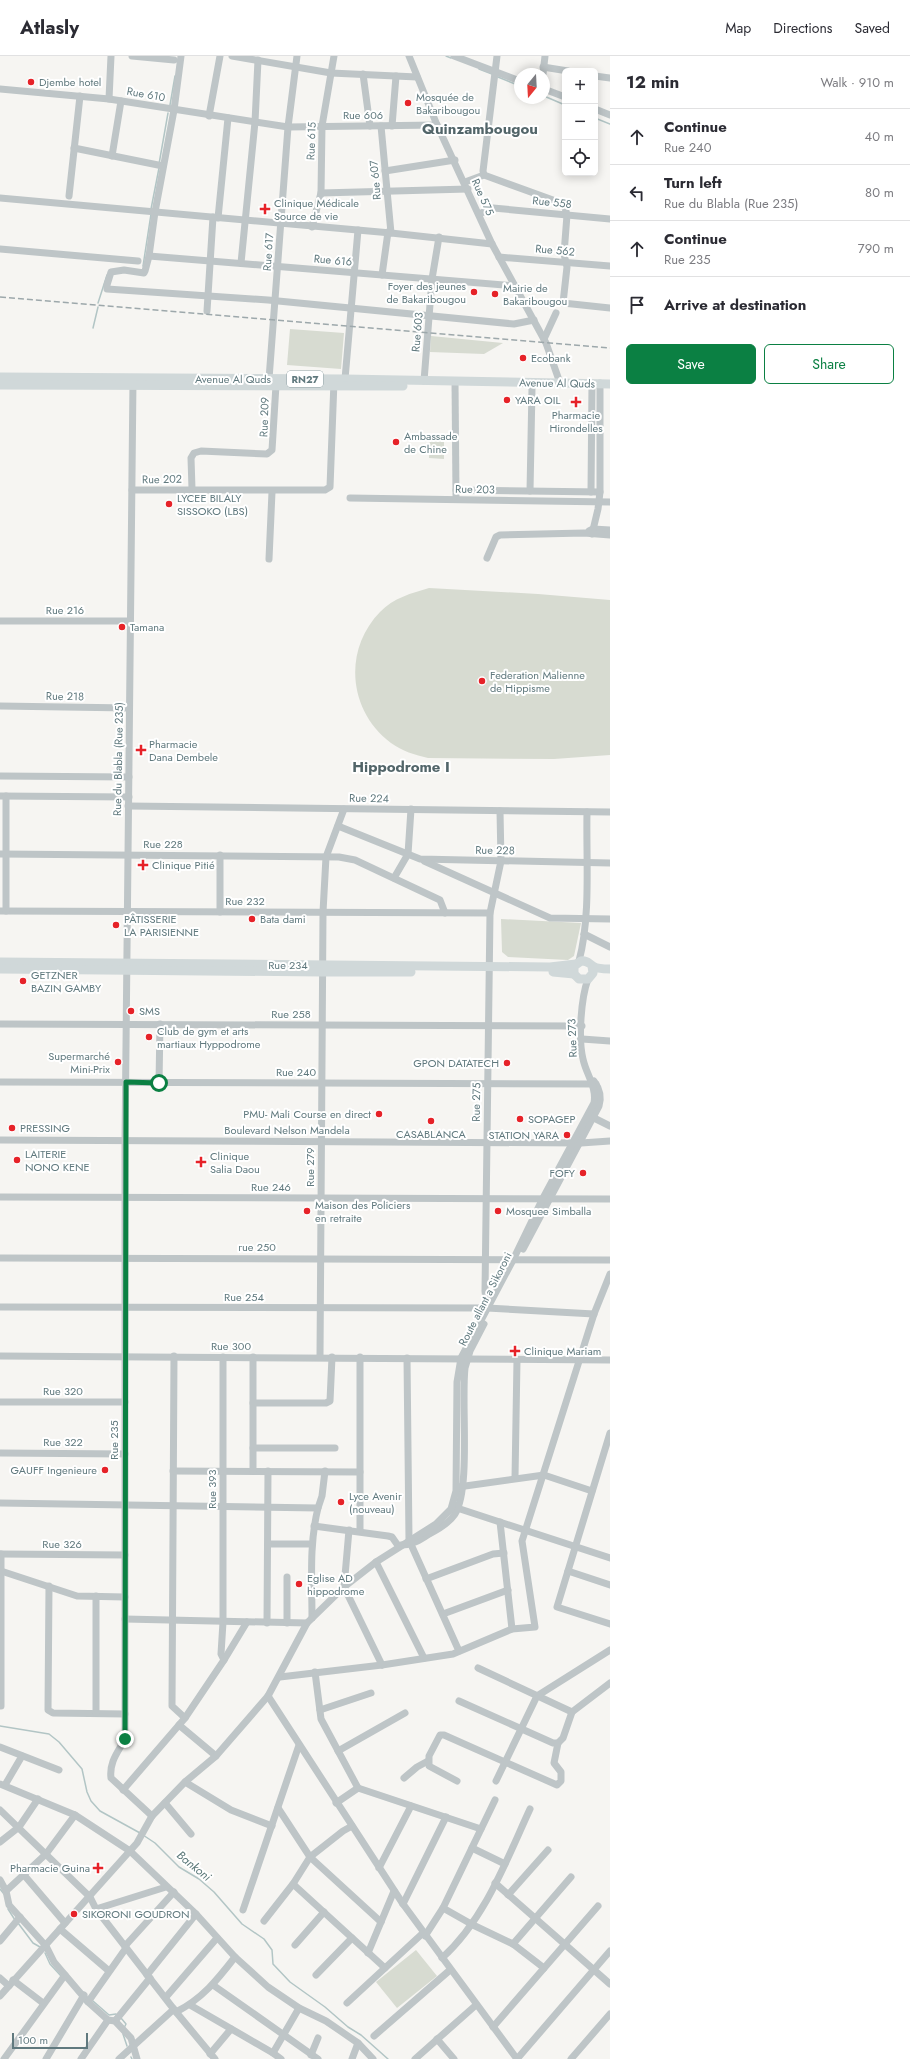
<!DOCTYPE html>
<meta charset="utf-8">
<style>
body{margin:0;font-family:Jost,sans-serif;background:#f2f2f3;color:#2b2b33}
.controls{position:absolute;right:12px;top:12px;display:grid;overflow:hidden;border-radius:6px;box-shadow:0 2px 10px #0003}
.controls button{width:36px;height:36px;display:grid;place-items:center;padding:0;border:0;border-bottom:1px solid #e1e1e2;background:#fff;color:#2b2b33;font:20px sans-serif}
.compass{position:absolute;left:514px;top:12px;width:36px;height:36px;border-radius:50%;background:#fff;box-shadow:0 2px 10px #0003;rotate:198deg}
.scale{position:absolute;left:12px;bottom:10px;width:76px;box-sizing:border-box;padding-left:4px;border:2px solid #60797e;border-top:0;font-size:11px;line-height:14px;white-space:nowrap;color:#60797e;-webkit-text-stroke:3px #fff;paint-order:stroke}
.stop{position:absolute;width:12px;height:12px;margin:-9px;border:3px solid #0b8043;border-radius:50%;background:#fff}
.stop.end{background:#0b8043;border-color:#fff;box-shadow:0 1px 4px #0008}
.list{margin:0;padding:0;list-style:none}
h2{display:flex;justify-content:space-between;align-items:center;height:52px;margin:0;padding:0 16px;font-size:17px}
h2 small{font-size:13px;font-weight:400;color:#7c7c81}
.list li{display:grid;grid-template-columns:26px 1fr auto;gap:12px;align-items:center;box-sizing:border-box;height:56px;padding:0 16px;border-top:1px solid #e1e1e2}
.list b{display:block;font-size:15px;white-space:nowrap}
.list p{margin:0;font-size:13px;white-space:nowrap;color:#7c7c81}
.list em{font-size:13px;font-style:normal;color:#7c7c81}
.actions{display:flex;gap:8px;padding:12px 16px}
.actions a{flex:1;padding:9px 0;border:1px solid #0b8043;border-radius:6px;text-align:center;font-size:14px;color:#0b8043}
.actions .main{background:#0b8043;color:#fff}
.icon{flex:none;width:22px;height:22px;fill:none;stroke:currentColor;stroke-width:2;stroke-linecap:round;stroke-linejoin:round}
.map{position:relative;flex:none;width:610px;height:2003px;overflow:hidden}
header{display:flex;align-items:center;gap:24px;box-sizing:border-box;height:56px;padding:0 20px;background:#fff;border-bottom:1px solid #e1e1e2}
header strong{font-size:19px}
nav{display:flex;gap:22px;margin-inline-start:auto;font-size:14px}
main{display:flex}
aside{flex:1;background:#fff}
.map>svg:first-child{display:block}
</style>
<header>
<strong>Atlasly</strong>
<nav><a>Map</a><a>Directions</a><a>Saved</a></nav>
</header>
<main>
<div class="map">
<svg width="610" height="2003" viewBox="0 0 610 2003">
<rect width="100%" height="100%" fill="#f6f5f2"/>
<g fill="#d7dbd1">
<path d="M290 273 344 277 341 313 287 309Z"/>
<path d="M431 280 503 287 484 298 430 296Z"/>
<path d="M430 379H444V403L429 402Z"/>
<path d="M429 532 538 538 610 544V699L554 703 428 702C415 699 402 695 391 687 348 655 343 594 380 556 393 542 412 537 429 532Z"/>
<path d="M501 863 581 867 574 900 568 904 508 901 502 896Z"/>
<path d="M416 1894 437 1920 397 1952 376 1926Z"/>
</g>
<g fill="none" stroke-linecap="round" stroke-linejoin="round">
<g stroke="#b2c5c5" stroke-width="1.5">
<path d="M446 0 451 2"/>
<path d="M479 13 492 18"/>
<path d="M498 21 520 30"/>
<path d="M544 40 565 49"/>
<path d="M170 49 175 20"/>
<path d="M595 62 610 68"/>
<path d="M159 108 168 57"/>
<path d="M151 153 159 112"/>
<path d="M143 210 151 158"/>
<path d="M98 247 107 219"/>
<path d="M93 272 98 251"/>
<path d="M0 1670 49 1678 59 1686 82 1713 87 1736 91 1745 100 1755 140 1777"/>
<path d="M143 1779 155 1787 179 1811 199 1823 214 1836 242 1868 264 1883 272 1894 273 1908 290 1926 325 1951 348 1971 361 1979 388 2003"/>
<path d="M0 1833 4 1838"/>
<path d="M8 1853 15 1864"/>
<path d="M18 1867 33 1887 40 1891"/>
<path d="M45 1897 50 1908 61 1920"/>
<path d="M93 1945 109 1959 116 1958"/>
<path d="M121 1962 126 1968 124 1972"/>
<path d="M123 1978 127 1990"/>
<path d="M131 2001 132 2003"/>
</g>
<g stroke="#bec5c7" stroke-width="7">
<path d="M132 0 174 4"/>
<path d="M181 0 174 54 155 156 149 200 145 215 144 217 124 214 111 216 107 229V233L268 244 514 268 534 264"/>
<path d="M232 0 331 17 417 21"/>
<path d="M409 0 437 69 492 188 546 287 560 327"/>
<path d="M454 0 520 25"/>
<path d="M543 11 568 15"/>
<path d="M363 18 370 70"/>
<path d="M543 18 545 0"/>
<path d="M595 20 610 22"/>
<path d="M0 33 109 43 288 71 437 69"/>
<path d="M544 33 565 41"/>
<path d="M109 43 111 0"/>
<path d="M595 53 610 59"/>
<path d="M209 60 220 0"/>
<path d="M381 70 391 177"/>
<path d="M392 70 396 20"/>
<path d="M74 92 163 110"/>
<path d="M112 100 121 45"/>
<path d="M385 115 455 104"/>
<path d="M484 119 483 115 497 0"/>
<path d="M465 126 484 119 564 148 567 159 564 198 567 211 563 247 610 252"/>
<path d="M321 137 468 133"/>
<path d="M69 140 80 40"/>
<path d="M0 142 391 177 492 188"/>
<path d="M479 158 493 152 610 163"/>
<path d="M218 162 228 62"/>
<path d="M312 171 321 137 322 70 334 0"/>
<path d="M0 193 138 205"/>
<path d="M149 200 515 230"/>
<path d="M499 201 610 210"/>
<path d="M241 207 255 66 258 4"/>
<path d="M382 219 388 176"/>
<path d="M207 255 213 161"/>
<path d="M544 283 556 257"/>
<path d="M269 323 288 71 297 0"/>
<path d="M345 323 358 174"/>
<path d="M133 324 125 1085V1683C118 1696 109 1706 111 1722L152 1760"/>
<path d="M424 325 432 223 439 181"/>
<path d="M455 325 456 439"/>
<path d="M192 433 191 402 194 397 201 395 267 398 272 394 276 329"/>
<path d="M132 434H325L330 431 334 325"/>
<path d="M456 434 600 436"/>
<path d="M530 435 532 332"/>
<path d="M591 436 592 327"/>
<path d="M350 442 610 446"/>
<path d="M589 475 593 473 610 474"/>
<path d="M592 478 598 453 600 436V327"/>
<path d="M487 502 496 481 500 479 584 477 610 479"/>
<path d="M269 503 272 436"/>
<path d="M0 565H130"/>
<path d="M0 650 129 652"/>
<path d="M0 720 129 721"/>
<path d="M0 740 129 741"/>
<path d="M128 750 610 756"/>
<path d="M338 770 420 803 610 807"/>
<path d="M0 798 339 801 355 804 440 844 445 857"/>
<path d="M424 805 550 862 610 863"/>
<path d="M394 822 408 798 411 753"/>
<path d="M0 855 490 857"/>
<path d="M6 855V740"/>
<path d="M220 856V799"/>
<path d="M584 878 610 891"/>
<path d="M579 905C591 860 586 803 587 756"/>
<path d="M0 968 582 970"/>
<path d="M582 983 610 985"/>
<path d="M0 1026 596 1028"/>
<path d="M159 1027 160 968"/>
<path d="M594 1062 610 1070"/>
<path d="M0 1084 581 1087 610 1085"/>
<path d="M0 1141 610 1143"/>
<path d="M523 1193 599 1050C602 1040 600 1033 594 1025"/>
<path d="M0 1202 610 1204"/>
<path d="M0 1251 487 1252 594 1258"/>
<path d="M487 1251 485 1235 490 857 501 805 500 755"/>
<path d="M0 1300 610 1304"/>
<path d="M174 1300 172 1650 185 1662"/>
<path d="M223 1301V1566L221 1598 224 1604"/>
<path d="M320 1301 323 856 326 801 344 753"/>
<path d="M407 1302 409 1484 459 1595"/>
<path d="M0 1346H125"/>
<path d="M253 1347H326L330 1345 332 1301"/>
<path d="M610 1377 557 1551 610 1568"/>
<path d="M253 1392H335"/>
<path d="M0 1397 125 1398"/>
<path d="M173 1415 360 1416"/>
<path d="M253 1415V1301"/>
<path d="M515 1422 517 1304"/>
<path d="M458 1431 544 1419 592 1435"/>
<path d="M0 1447 318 1452 322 1440 325 1415"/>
<path d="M454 1451 610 1502"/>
<path d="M500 1466 512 1573"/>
<path d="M314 1470 388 1480 392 1481 399 1491"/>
<path d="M349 1474 344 1531 382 1609"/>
<path d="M360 1475V1301"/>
<path d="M268 1488H312"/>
<path d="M401 1489C412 1489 420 1484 429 1478 439 1473 449 1467 455 1458 471 1432 461 1347 465 1312L470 1295 484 1268"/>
<path d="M0 1498 125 1499"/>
<path d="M376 1506 424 1602"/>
<path d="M1 1515 77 1540 125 1541"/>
<path d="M568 1515 610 1529"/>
<path d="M426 1523 493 1498 504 1497"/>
<path d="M49 1530 48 1654 53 1657 125 1658"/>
<path d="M443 1558 508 1534"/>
<path d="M312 1562C312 1525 309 1488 318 1452"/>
<path d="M125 1563 307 1567"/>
<path d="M267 1567 268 1415"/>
<path d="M287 1567V1521"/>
<path d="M478 1612 572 1656 610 1627"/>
<path d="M315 1616 321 1663 358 1732 481 1773"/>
<path d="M280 1621 382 1609 453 1598 512 1573 535 1571 522 1485 594 1258 610 1218"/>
<path d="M268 1640 403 1848 517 2003"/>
<path d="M459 1645 553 1687H558L563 1682 572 1656"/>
<path d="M1 1650V1498"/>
<path d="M320 1654 371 1637"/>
<path d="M96 1657V1540"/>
<path d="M179 1669 216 1700"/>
<path d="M0 1691 59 1714"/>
<path d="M338 1695 405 1657"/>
<path d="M404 1722 417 1711 428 1705"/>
<path d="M457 1725 429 1710V1700L440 1679H444L557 1729 561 1725V1716L554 1707 558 1687"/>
<path d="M496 1725 537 1640 610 1594"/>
<path d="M185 1726 231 1754 272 1770"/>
<path d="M0 1728 75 1759 130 1795 196 1858 235 1901 268 1931 299 1952 326 1965 358 1987 373 2003"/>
<path d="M5 1729 22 1700"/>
<path d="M123 1734 185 1662 224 1604 247 1566"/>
<path d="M165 1747 191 1778"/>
<path d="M336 1747 358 1732"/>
<path d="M278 1752 310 1801 381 1866"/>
<path d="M0 1754 90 1841 96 1853 176 1956 215 2003"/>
<path d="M0 1786 19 1771 38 1743"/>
<path d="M472 1792 505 1808"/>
<path d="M379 1812 411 1750"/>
<path d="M24 1819 65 1867"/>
<path d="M0 1824 6 1835 9 1849 46 1890 54 1906 88 1946 108 1964 115 1965 131 1982 137 2003"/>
<path d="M495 1827 610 1928"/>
<path d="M293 1828 385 1912"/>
<path d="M6 1835 46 1798 75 1759"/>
<path d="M508 1839 548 1794"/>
<path d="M403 1848 446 1761"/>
<path d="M443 1852 473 1869 513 1888 544 1912"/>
<path d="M96 1853 166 1831"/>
<path d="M243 1854 299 1689"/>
<path d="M264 1865 293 1828 310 1801 343 1775 352 1770"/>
<path d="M60 1873 109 1915"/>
<path d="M425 1880 443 1852 495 1744"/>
<path d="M0 1885 20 1861"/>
<path d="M513 1888 571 1821"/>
<path d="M295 1889 324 1856"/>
<path d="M125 1890 174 1836"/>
<path d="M368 1897 394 1835"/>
<path d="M442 1902C485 1863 506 1805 530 1753"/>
<path d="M147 1919 196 1858"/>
<path d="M316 1919 352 1882"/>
<path d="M0 1922 9 1930"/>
<path d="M13 1924 43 1947"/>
<path d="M213 1929 318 2003"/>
<path d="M0 1940 137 1787 152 1760 185 1726 216 1700 268 1640 307 1567 344 1531 376 1506 436 1468 451 1453 456 1435 457 1326 461 1302 513 1204 542 1144 594 1047C597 1031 586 1018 583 1003 578 983 581 942 588 923"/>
<path d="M166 1941 217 1882"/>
<path d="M88 1946 126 1892"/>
<path d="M347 1947 423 1877"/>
<path d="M190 1949 273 1997 281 2003"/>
<path d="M176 1956C202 1943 218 1923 235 1901"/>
<path d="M115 1965 150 1922"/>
<path d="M493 1971 598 1850"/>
<path d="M374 1980 450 1914"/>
<path d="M437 1983 454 2003"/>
<path d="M273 1997 299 1952"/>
<path d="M210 1998 231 1973"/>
<path d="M311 1999 318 1982"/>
<path d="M4 2003 65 1919"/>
<path d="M46 2003 84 1939"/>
<path d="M81 2003 108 1964"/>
<path d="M119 2003 174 1953"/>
<path d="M352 2003 358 1987"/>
<path d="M415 2003 476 1949"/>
<path d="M517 2003 610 1895"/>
<path d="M571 2003 610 1958"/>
</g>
<g stroke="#d0d8d9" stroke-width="9">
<path d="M0 321 345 323 610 328"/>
<path d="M0 329 403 330"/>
<path d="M0 906 550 911 576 908"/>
<path d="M592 910 593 917 588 923H579L574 918V910L581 905C587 904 588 907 593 910 597 913 605 913 610 913"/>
<path d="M0 913 322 916H411"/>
<path d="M553 916 574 918"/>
</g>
<path stroke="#9da8ab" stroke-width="1.5" stroke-dasharray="6 3" stroke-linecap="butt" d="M0 241 610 292"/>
</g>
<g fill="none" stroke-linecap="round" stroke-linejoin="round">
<path stroke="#0b8043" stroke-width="5" d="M125 1683 126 1026 159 1027"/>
</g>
<g fill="#e62228" stroke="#fff" stroke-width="1.5">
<circle cx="31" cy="26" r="4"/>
<circle cx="408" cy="47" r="4"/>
<path d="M263 147h4v4h4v4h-4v4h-4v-4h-4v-4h4z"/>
<circle cx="474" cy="236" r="4"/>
<circle cx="495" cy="238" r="4"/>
<circle cx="523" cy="302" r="4"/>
<circle cx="507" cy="344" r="4"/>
<path d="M574 340h4v4h4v4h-4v4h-4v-4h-4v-4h4z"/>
<circle cx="396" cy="386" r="4"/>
<circle cx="169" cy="448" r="4"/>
<circle cx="122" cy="571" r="4"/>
<circle cx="482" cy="625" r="4"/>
<path d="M139 688h4v4h4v4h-4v4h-4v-4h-4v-4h4z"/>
<path d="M141 803h4v4h4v4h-4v4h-4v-4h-4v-4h4z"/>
<circle cx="252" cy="863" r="4"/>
<circle cx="116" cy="869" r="4"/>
<circle cx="23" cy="925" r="4"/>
<circle cx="131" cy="955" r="4"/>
<circle cx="149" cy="981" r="4"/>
<circle cx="118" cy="1006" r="4"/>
<circle cx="507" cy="1007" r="4"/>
<circle cx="379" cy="1058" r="4"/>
<circle cx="520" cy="1063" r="4"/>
<circle cx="431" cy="1065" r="4"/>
<circle cx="12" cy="1072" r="4"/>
<circle cx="567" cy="1079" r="4"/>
<circle cx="17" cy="1104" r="4"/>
<path d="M199 1100h4v4h4v4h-4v4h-4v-4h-4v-4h4z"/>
<circle cx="583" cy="1117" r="4"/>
<circle cx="307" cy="1155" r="4"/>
<circle cx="498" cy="1155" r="4"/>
<path d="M513 1289h4v4h4v4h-4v4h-4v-4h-4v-4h4z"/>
<circle cx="105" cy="1414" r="4"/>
<circle cx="341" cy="1446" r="4"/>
<circle cx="299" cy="1528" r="4"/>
<path d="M96 1806h4v4h4v4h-4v4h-4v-4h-4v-4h4z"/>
<circle cx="74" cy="1858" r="4"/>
</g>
<g text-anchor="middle" stroke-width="4" stroke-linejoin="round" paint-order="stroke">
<rect fill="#fff" stroke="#90a1a5" stroke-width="1" x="287" y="315" width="36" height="16" rx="3"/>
<g font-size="10" font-weight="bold" fill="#60797e">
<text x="305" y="327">RN27</text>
</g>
<g font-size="11" fill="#60797e" stroke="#fff" text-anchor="start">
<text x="39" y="30">Djembe hotel</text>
<text x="416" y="45">Mosquée de<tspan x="416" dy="13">Bakaribougou</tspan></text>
<text x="274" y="151">Clinique Médicale<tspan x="274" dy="13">Source de vie</tspan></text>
<text x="466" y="234" text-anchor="end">Foyer des jeunes<tspan x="466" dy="13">de Bakaribougou</tspan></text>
<text x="503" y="236">Mairie de<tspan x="503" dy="13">Bakaribougou</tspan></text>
<text x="531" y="306">Ecobank</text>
<text x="515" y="348">YARA OIL</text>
<text x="576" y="363" text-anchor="middle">Pharmacie<tspan x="576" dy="13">Hirondelles</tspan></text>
<text x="404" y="384">Ambassade<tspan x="404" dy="13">de Chine</tspan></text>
<text x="177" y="446">LYCEE BILALY<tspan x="177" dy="13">SISSOKO (LBS)</tspan></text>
<text x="130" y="575">Tamana</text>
<text x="490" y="623">Federation Malienne<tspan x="490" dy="13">de Hippisme</tspan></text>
<text x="149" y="692">Pharmacie<tspan x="149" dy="13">Dana Dembele</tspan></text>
<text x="152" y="813">Clinique Pitié</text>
<text x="124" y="867">PÂTISSERIE<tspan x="124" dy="13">LA PARISIENNE</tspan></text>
<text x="260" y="867">Bata dami</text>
<text x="31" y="923">GETZNER<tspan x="31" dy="13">BAZIN GAMBY</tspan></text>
<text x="139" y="959">SMS</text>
<text x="157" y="979">Club de gym et arts<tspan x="157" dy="13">martiaux Hyppodrome</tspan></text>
<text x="110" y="1004" text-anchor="end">Supermarché<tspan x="110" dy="13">Mini-Prix</tspan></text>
<text x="499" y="1011" text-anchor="end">GPON DATATECH</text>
<text x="371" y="1062" text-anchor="end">PMU- Mali Course en direct</text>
<text x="528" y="1067">SOPAGEP</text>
<text x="20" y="1076">PRESSING</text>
<text x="431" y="1082" text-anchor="middle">CASABLANCA</text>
<text x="559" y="1083" text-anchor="end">STATION YARA</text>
<text x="25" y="1102">LAITERIE<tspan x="25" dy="13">NONO KENE</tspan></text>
<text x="210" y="1104">Clinique<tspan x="210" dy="13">Salia Daou</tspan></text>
<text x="575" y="1121" text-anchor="end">FOFY</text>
<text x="315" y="1153">Maison des Policiers<tspan x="315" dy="13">en retraite</tspan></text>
<text x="506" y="1159">Mosquee Simballa</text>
<text x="524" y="1299">Clinique Mariam</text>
<text x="97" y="1418" text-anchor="end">GAUFF Ingenieure</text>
<text x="349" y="1444">Lyce Avenir<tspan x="349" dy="13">(nouveau)</tspan></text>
<text x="307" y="1526">Eglise AD<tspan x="307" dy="13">hippodrome</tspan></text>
<text x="90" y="1816" text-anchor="end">Pharmacie Guina</text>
<text x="82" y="1862">SIKORONI GOUDRON</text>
</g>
<g font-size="11" fill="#60797e" stroke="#fff">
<text transform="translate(146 38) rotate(10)" y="4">Rue 610</text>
<text x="363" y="63">Rue 606</text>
<text transform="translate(311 85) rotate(-88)" y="4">Rue 615</text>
<text transform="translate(375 124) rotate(-95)" y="4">Rue 607</text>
<text transform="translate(483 141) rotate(66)" y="4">Rue 575</text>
<text transform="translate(552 146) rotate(6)" y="4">Rue 558</text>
<text transform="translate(555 194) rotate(5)" y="4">Rue 562</text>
<text transform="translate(268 196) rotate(-86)" y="4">Rue 617</text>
<text transform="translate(333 204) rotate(5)" y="4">Rue 616</text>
<text transform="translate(417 276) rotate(-85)" y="4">Rue 603</text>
<text x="233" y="327">Avenue Al Quds</text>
<text transform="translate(557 327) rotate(1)" y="4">Avenue Al Quds</text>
<text transform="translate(264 361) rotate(-88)" y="4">Rue 209</text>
<text transform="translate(162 423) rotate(-1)" y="4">Rue 202</text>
<text transform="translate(475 433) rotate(1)" y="4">Rue 203</text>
<text x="65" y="558">Rue 216</text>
<text transform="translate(65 640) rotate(1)" y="4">Rue 218</text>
<text transform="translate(118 703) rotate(-89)" y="4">Rue du Blabla (Rue 235)</text>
<text transform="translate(369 742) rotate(1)" y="4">Rue 224</text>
<text x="163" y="792">Rue 228</text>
<text transform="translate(495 794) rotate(1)" y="4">Rue 228</text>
<text x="245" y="849">Rue 232</text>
<text x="288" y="913">Rue 234</text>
<text x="291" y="962">Rue 258</text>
<text transform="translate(572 982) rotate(-92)" y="4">Rue 273</text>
<text x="296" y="1020">Rue 240</text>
<text transform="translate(476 1046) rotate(-89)" y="4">Rue 275</text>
<text x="287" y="1078">Boulevard Nelson Mandela</text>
<text transform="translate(310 1111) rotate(-90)" y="4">Rue 279</text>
<text x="271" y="1135">Rue 246</text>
<text x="257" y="1195">rue 250</text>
<text x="244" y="1245">Rue 254</text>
<text transform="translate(485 1243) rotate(-63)" y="4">Route allant a Sikoroni</text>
<text x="231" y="1294">Rue 300</text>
<text x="63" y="1339">Rue 320</text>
<text transform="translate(114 1384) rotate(-90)" y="4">Rue 235</text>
<text x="63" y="1390">Rue 322</text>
<text transform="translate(212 1433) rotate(-90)" y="4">Rue 393</text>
<text x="62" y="1492">Rue 326</text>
</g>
<g font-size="12" font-style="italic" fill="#5b797a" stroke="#fff">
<text transform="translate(194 1810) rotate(39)" y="4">Bankoni</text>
</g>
<g font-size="15" font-weight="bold" fill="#526569" stroke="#fff">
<text x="480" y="78">Quinzambougou</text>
<text x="401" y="716">Hippodrome I</text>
</g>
</g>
</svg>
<div class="controls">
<button>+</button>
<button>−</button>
<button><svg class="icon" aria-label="locate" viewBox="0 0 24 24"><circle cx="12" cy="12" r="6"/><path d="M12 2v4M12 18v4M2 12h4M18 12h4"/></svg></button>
</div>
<svg class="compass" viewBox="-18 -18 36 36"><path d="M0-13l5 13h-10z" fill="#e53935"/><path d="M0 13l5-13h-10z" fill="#7c7c81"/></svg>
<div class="scale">100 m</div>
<div class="stop" style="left:159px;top:1027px"></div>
<div class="stop end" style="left:125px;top:1683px"></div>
</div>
<aside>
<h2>12 min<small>Walk · 910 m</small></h2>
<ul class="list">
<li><svg class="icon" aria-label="ahead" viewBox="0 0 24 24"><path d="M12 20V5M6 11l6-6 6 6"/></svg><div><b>Continue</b><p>Rue 240</p></div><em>40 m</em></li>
<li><svg class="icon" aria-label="left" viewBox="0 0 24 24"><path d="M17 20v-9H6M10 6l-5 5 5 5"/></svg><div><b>Turn left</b><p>Rue du Blabla (Rue 235)</p></div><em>80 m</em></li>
<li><svg class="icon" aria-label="ahead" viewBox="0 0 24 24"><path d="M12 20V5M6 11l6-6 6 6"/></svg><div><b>Continue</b><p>Rue 235</p></div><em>790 m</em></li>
<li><svg class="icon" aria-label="arrive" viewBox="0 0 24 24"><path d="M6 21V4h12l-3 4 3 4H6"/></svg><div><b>Arrive at destination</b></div></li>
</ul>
<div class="actions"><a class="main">Save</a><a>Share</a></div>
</aside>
</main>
